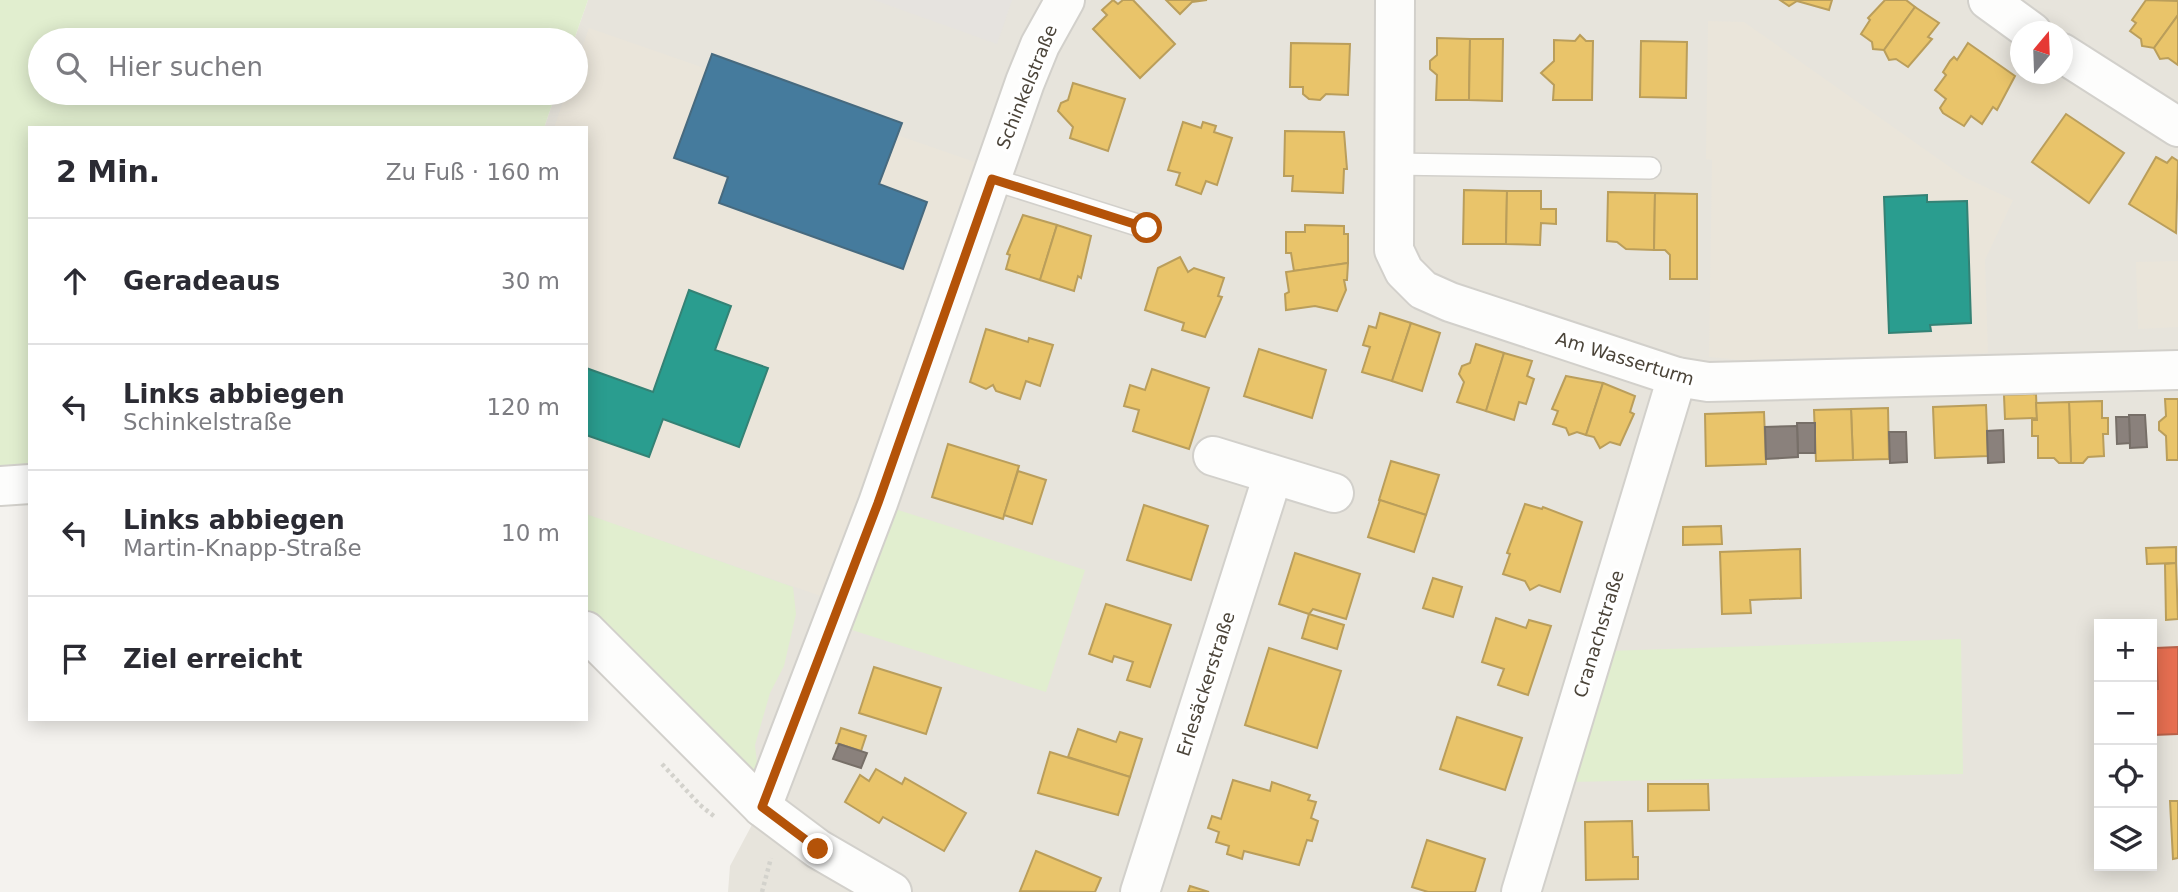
<!DOCTYPE html>
<html lang="de">
<meta charset="utf-8">
<style>
body{margin:0;font-family:"DejaVu Sans",sans-serif;background:#f2f2f3;color:#2b2b33}
.controls{position:absolute;right:21px;bottom:21px;display:grid;overflow:hidden;border-radius:0px;box-shadow:0 4px 18px #0003}
.controls button{width:63px;height:63px;display:grid;place-items:center;padding:0;border:0;border-bottom:2px solid #e1e1e2;background:#fff;color:#2b2b33;font:35px sans-serif}
.compass{position:absolute;left:2010px;top:21px;width:63px;height:63px;border-radius:50%;background:#fff;box-shadow:0 4px 18px #0003;rotate:19deg}
.stop{position:absolute;width:21px;height:21px;margin:-16px;border:5px solid #b45309;border-radius:50%;background:#fff}
.stop.end{background:#b45309;border-color:#fff;box-shadow:0 2px 7px #0008}
.list{margin:0;padding:0;list-style:none}
h2{display:flex;justify-content:space-between;align-items:center;height:91px;margin:0;padding:0 28px;font-size:30px}
h2 small{font-size:23px;font-weight:400;color:#7c7c81}
.list li{display:grid;grid-template-columns:46px 1fr auto;gap:21px;align-items:center;box-sizing:border-box;height:126px;padding:0 28px;border-top:2px solid #e1e1e2}
.list b{display:block;font-size:26px;white-space:nowrap}
.list p{margin:0;font-size:23px;white-space:nowrap;color:#7c7c81}
.list em{font-size:23px;font-style:normal;color:#7c7c81}
.icon{flex:none;width:38px;height:38px;fill:none;stroke:currentColor;stroke-width:2;stroke-linecap:round;stroke-linejoin:round}
.map{position:relative;flex:none;width:2178px;height:892px;overflow:hidden}
.search{position:absolute;background:#fff;box-shadow:0 4px 18px #0003;left:28px;top:28px;width:560px;height:77px;display:flex;align-items:center;gap:18px;box-sizing:border-box;padding:0 24px;border-radius:38px;color:#7c7c81;font-size:26px}
.panel{position:absolute;background:#fff;box-shadow:0 4px 18px #0003;left:28px;top:126px;width:560px;height:595px;border-radius:0px}
.map>svg:first-child{display:block}
</style>
<div class="map">
<svg width="2178" height="892" viewBox="0 0 2178 892">
<rect width="100%" height="100%" fill="#f4f2ee"/>
<path fill="#e7e4dc" fill-rule="evenodd" d="M588 0H2178V892H728L730 866 762 806 586 631V128H544L556 93H576L574 40ZM2021 32H2062V74H2021ZM2099 624H2152V866H2099Z"/>
<g fill="#eae5da">
<path d="M1708 21 1744 22 1964 177 2013 200 1985 260 1988 353 1740 360 1709 357 1712 160 1706 159Z"/>
<path d="M589 28 989 167 835 601 586 514V128H554L566 93H576V65Z"/>
<path d="M2178 261V327L2138 329 2136 262Z"/>
</g>
<g fill="#e1eecf">
<path d="M0 0H588L574 40H40V93H556L544 128H30V484L0 486Z"/>
<path d="M895 509 1085 570 1046 692 852 630Z"/>
<path d="M586 514 793 587 796 614 784 666 770 693 755 745 762 807 586 631Z"/>
<path d="M1961 639 1963 774 1567 782 1607 651Z"/>
</g>
<path fill="#e6e3df" d="M874 0H1012L997 44Z"/>
<g fill="#e9c46a" stroke="#ba9e5b" stroke-width="2">
<path d="M1113 0 1118 4 1123 0H1133L1175 44 1140 78 1093 29 1107 15 1102 10Z"/>
<path d="M1166 0H1207L1192 2 1180 14Z"/>
<path d="M1780 0H1832L1829 10 1797 1 1789 6Z"/>
<path d="M1885 0H1906L1915 7 1884 50 1873 49 1872 42 1861 34 1870 20 1868 18Z"/>
<path d="M2146 0 2178 1V15L2154 48 2142 46 2141 39 2130 31 2136 23 2132 20Z"/>
<path d="M1915 7 1939 23 1928 37 1932 39 1908 67 1896 59 1889 60 1884 50Z"/>
<path d="M2178 15V65L2168 58 2160 59 2154 48Z"/>
<path d="M1580 35 1586 41H1593L1592 100H1553L1554 85 1541 73 1554 61V40L1575 41Z"/>
<path d="M1437 38 1470 39 1469 100H1436L1437 75 1430 69V61L1437 55Z"/>
<path d="M1470 39H1503L1502 101 1469 100Z"/>
<path d="M1641 41 1687 42 1686 98 1640 97Z"/>
<path d="M1291 43 1350 44 1348 95 1326 94 1320 100 1309 99 1303 94V87H1290Z"/>
<path d="M1968 43 2015 76 1997 110 1993 107 1982 124 1971 116 1964 126 1943 113 1940 108 1946 99 1935 90 1946 75 1943 72 1950 61 1954 57 1957 60Z"/>
<path d="M1073 83 1125 99 1108 151 1070 138 1073 127 1058 111 1061 103 1068 100Z"/>
<path d="M2066 114 2124 153 2089 203 2032 162Z"/>
<path d="M1183 122 1201 128 1203 122 1216 126 1214 132 1232 138 1217 185 1206 181 1201 194 1176 185 1180 173 1168 170Z"/>
<path d="M1285 131 1344 132 1347 169H1344L1343 193 1292 191 1293 176H1284Z"/>
<path d="M2156 157 2167 163 2172 157 2178 161 2176 233 2129 204Z"/>
<path d="M1464 190 1507 191 1506 244H1463Z"/>
<path d="M1507 191H1541V209H1556V224L1541 223 1540 245 1506 244Z"/>
<path d="M1608 192 1655 193 1654 250 1626 249 1617 242 1607 241Z"/>
<path d="M1655 193 1697 194V279H1670V255L1665 250H1654Z"/>
<path d="M1023 215 1057 225 1040 280 1006 269 1010 255 1007 254Z"/>
<path d="M1057 225 1091 236 1081 278 1078 276 1074 291 1040 280Z"/>
<path d="M1305 225 1344 226V234H1348V263L1294 271 1291 253H1286V232H1305Z"/>
<path d="M1180 257 1188 272 1194 268 1224 278 1218 296 1222 297 1205 337 1182 330 1184 323 1145 310 1158 268Z"/>
<path d="M1348 263 1347 280H1344L1346 290 1337 311 1315 306 1286 310 1285 294 1289 292 1286 272Z"/>
<path d="M1380 313 1411 323 1392 381 1362 372 1370 347 1363 345 1369 326 1376 328Z"/>
<path d="M1411 323 1440 333 1422 391 1392 381Z"/>
<path d="M986 329 1028 342 1029 338 1053 345 1040 386 1026 381 1020 399 996 391 993 385 986 389 970 382Z"/>
<path d="M1476 344 1504 353 1486 411 1457 402 1464 382 1459 374 1462 366 1470 363Z"/>
<path d="M1259 349 1326 370 1312 418 1244 396Z"/>
<path d="M1504 353 1532 361 1527 376 1534 379 1526 404 1519 402 1514 420 1486 411Z"/>
<path d="M1152 369 1209 388 1189 449 1133 431 1139 410 1124 406 1130 385 1145 390Z"/>
<path d="M1566 376 1603 383 1586 435 1577 432 1569 435 1566 428 1553 424 1558 411 1552 409Z"/>
<path d="M1603 383 1635 396 1630 412 1634 414 1620 445 1610 442 1600 448 1594 437 1586 435Z"/>
<path d="M2036 394 2037 418 2005 419 2004 395Z"/>
<path d="M2165 399H2178V460H2167L2166 436 2159 430V422L2166 416Z"/>
<path d="M2102 401V418H2108V434H2103L2104 456 2088 457 2083 463H2071L2069 402Z"/>
<path d="M2069 402 2071 463H2059L2054 458H2038V436H2032V420H2037L2036 403Z"/>
<path d="M1986 405 1988 456 1935 458 1933 407Z"/>
<path d="M1888 408 1889 459 1853 460 1851 409Z"/>
<path d="M1851 409 1853 460 1816 461 1814 410Z"/>
<path d="M1764 412 1766 464 1706 466 1705 414Z"/>
<path d="M948 444 1019 466 1003 519 932 497Z"/>
<path d="M1391 461 1439 475 1426 515 1379 500Z"/>
<path d="M1018 471 1046 480 1032 524 1004 515Z"/>
<path d="M1380 500 1426 515 1414 552 1368 537Z"/>
<path d="M1525 504 1542 509 1543 507 1582 522 1560 592 1539 585 1530 590 1525 581 1503 574 1510 554 1507 553Z"/>
<path d="M1144 505 1208 526 1191 580 1127 560Z"/>
<path d="M1721 526 1722 544 1683 545V527Z"/>
<path d="M2176 547V563L2147 564 2146 548Z"/>
<path d="M1800 549 1801 598 1750 600 1751 613 1722 614 1720 552Z"/>
<path d="M1295 553 1360 574 1346 619 1313 609 1309 614 1279 604Z"/>
<path d="M2176 563 2178 619 2166 620 2165 564Z"/>
<path d="M1433 578 1462 587 1453 617 1423 608Z"/>
<path d="M1106 604 1171 625 1150 687 1127 680 1133 662 1114 656 1112 662 1089 654Z"/>
<path d="M1309 614 1344 625 1337 649 1302 638Z"/>
<path d="M1496 618 1526 628 1529 620 1551 626 1528 695 1498 685 1504 669 1482 662Z"/>
<path d="M1269 648 1341 671 1317 748 1245 725Z"/>
<path d="M874 667 941 688 926 734 859 713Z"/>
<path d="M1457 717 1522 738 1505 790 1440 769Z"/>
<path d="M841 728 866 736 861 751 836 743Z"/>
<path d="M1078 729 1116 742 1120 732 1142 739 1130 777 1068 757Z"/>
<path d="M1050 752 1130 777 1118 815 1038 793Z"/>
<path d="M876 769 902 784 905 778 966 813 944 851 883 817 879 823 845 802 860 775 869 781Z"/>
<path d="M1233 780 1270 791 1272 782 1310 795 1308 800 1316 802 1311 818 1318 821 1312 841 1307 840 1299 865 1244 851 1242 859 1227 854 1229 846 1216 842 1219 832 1208 828 1212 816 1221 819Z"/>
<path d="M1648 784H1708L1709 810 1648 811Z"/>
<path d="M2170 801H2178V858L2173 859Z"/>
<path d="M1632 821 1633 857H1638V879L1586 880 1585 822Z"/>
<path d="M1427 840 1485 859 1475 892H1428L1412 887Z"/>
<path d="M1036 851 1101 878 1095 892 1020 891Z"/>
<path d="M1190 886 1209 892H1188Z"/>
</g>
<path fill="#e76f51" stroke="#b8624a" stroke-width="2" d="M2178 647V734L2154 735 2152 689H2158L2156 648Z"/>
<g fill="#2a9d8f" stroke="#348275" stroke-width="2">
<path d="M1927 195V202L1967 201 1971 323 1930 325 1931 331 1889 333 1884 197Z"/>
<path d="M689 290 731 306 715 350 768 368 739 447 663 419 649 457 586 435V368L653 392Z"/>
</g>
<path fill="#457b9d" stroke="#476a7f" stroke-width="2" d="M712 54 902 123 879 184 927 202 903 269 719 203 728 177 674 158Z"/>
<g fill="#8a817c" stroke="#776f68" stroke-width="2">
<path d="M2129 415H2145L2147 447 2130 448Z"/>
<path d="M2116 417H2129L2130 443 2117 444Z"/>
<path d="M1797 423H1815V453H1798Z"/>
<path d="M1797 426 1798 457 1766 459 1765 427Z"/>
<path d="M2003 430 2004 462 1988 463 1987 431Z"/>
<path d="M1889 432H1906L1907 462 1890 463Z"/>
<path d="M839 744 867 753 861 768 833 759Z"/>
</g>
<g fill="none" stroke-linecap="round" stroke-linejoin="round">
<defs>
<g id="service">
<path d="M1392 164 1650 168"/>
<path d="M992 179 1147 228"/>
</g>
<g id="minor">
<path d="M1395 0 1394 250 1404 271 1423 290 1450 302 1677 377 1708 382 2178 370"/>
<path d="M1988 0 2032 32"/>
<path d="M2062 53 2178 127"/>
<path d="M1213 456 1334 493"/>
<path d="M762 807 878 503 1025 82 1040 45 1065 0"/>
<path d="M1140 892 1273 475"/>
<path d="M1521 892 1677 377"/>
</g>
<g id="tertiary">
<path d="M0 486 30 484"/>
<path d="M586 631 762 807 818 849 892 892"/>
</g>
</defs>
<use href="#service" stroke="#d2d0cb" stroke-width="24"/>
<use href="#minor" stroke="#d2d0cb" stroke-width="42"/>
<use href="#tertiary" stroke="#d2d0cb" stroke-width="42"/>
<g stroke="#d3d2cc" stroke-width="4.5" stroke-dasharray="3.5 3.5" stroke-linecap="butt">
<path d="M662 764 700 805 715 817"/>
<path d="M762 892 771 858"/>
</g>
<use href="#service" stroke="#fdfdfc" stroke-width="21"/>
<use href="#minor" stroke="#fdfdfc" stroke-width="38"/>
<use href="#tertiary" stroke="#fdfdfc" stroke-width="38"/>
</g>
<g fill="none" stroke-linecap="round" stroke-linejoin="round">
<path stroke="#b45309" stroke-width="9" d="M818 849 762 807 878 503 992 179 1147 228"/>
</g>
<g text-anchor="middle" stroke-width="7" stroke-linejoin="round" paint-order="stroke">
<g font-size="18" fill="#4b4439" stroke="#fff">
<text transform="translate(1027 87) rotate(-68)" y="6">Schinkelstraße</text>
<text transform="translate(1625 359) rotate(17)" y="6">Am Wasserturm</text>
<text transform="translate(1599 634) rotate(-73)" y="6">Cranachstraße</text>
<text transform="translate(1206 684) rotate(-72)" y="6">Erlesäckerstraße</text>
</g>
</g>
</svg>
<div class="controls">
<button>+</button>
<button>−</button>
<button><svg class="icon" aria-label="locate" viewBox="0 0 24 24"><circle cx="12" cy="12" r="6"/><path d="M12 2v4M12 18v4M2 12h4M18 12h4"/></svg></button>
<button><svg class="icon" aria-label="layers" viewBox="0 0 24 24"><path d="M12 4l9 5-9 5-9-5zM3 14l9 5 9-5"/></svg></button>
</div>
<svg class="compass" viewBox="-18 -18 36 36"><path d="M0-13l5 13h-10z" fill="#e53935"/><path d="M0 13l5-13h-10z" fill="#7c7c81"/></svg>
<div class="stop" style="left:1147px;top:228px"></div>
<div class="stop end" style="left:818px;top:849px"></div>
<div class="search"><svg class="icon" aria-label="search" viewBox="0 0 24 24"><circle cx="10" cy="10" r="6"/><path d="M15 15l6 6"/></svg>Hier suchen</div>
<section class="panel">
<h2>2 Min.<small>Zu Fuß · 160 m</small></h2>
<ul class="list">
<li><svg class="icon" aria-label="ahead" viewBox="0 0 24 24"><path d="M12 20V5M6 11l6-6 6 6"/></svg><div><b>Geradeaus</b></div><em>30 m</em></li>
<li><svg class="icon" aria-label="left" viewBox="0 0 24 24"><path d="M17 20v-9H6M10 6l-5 5 5 5"/></svg><div><b>Links abbiegen</b><p>Schinkelstraße</p></div><em>120 m</em></li>
<li><svg class="icon" aria-label="left" viewBox="0 0 24 24"><path d="M17 20v-9H6M10 6l-5 5 5 5"/></svg><div><b>Links abbiegen</b><p>Martin-Knapp-Straße</p></div><em>10 m</em></li>
<li><svg class="icon" aria-label="arrive" viewBox="0 0 24 24"><path d="M6 21V4h12l-3 4 3 4H6"/></svg><div><b>Ziel erreicht</b></div></li>
</ul>
</section>
</div>
